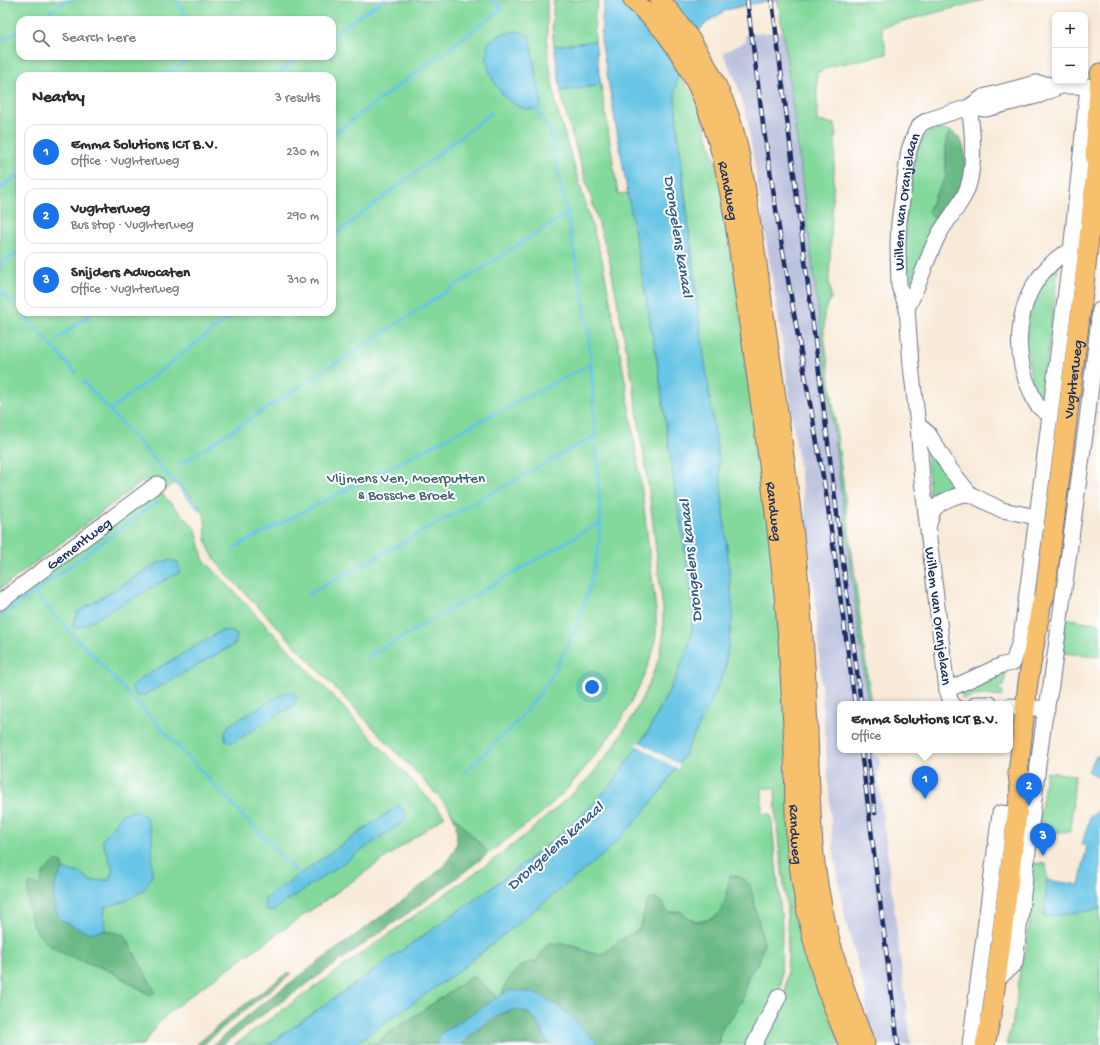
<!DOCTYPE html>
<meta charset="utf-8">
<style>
body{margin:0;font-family:"Gochi Hand",sans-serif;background:#f2f2f3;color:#2b2b33}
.controls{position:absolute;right:12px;top:12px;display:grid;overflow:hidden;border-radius:8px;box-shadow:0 2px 6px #0003}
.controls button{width:36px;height:36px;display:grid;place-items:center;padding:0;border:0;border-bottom:1px solid #e1e1e2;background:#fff;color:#2b2b33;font:20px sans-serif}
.you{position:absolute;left:592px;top:687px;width:14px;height:14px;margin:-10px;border:3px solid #fff;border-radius:50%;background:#1a73e8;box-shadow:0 0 0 6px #1a73e833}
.badge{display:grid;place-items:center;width:26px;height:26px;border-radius:50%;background:#1a73e8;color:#fff;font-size:13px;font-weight:700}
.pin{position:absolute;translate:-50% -33px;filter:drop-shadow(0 1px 2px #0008)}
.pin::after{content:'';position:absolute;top:21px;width:14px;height:12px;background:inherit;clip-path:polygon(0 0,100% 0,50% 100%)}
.popup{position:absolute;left:837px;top:701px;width:176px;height:52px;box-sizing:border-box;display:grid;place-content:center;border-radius:8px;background:#fff;filter:drop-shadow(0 1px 3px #0005);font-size:13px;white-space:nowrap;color:#7c7c81}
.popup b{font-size:15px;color:#2b2b33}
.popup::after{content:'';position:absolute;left:50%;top:100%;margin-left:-8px;border:8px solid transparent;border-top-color:#fff}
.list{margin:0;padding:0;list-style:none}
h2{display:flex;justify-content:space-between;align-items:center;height:52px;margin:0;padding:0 16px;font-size:17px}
h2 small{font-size:13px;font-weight:400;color:#7c7c81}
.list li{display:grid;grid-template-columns:26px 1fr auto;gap:12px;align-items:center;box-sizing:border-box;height:56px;margin:0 8px 8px;padding:0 8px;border:1px solid #e1e1e2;border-radius:12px}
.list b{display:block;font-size:15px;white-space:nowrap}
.list p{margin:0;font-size:13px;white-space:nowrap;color:#7c7c81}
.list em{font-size:13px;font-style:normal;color:#7c7c81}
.icon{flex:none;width:22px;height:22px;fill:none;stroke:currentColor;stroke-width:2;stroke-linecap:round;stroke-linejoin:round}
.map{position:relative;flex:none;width:1100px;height:1045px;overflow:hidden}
.search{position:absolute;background:#fff;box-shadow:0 2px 6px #0003;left:16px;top:16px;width:320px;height:44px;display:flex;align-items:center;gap:10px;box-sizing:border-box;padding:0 14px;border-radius:12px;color:#7c7c81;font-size:15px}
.panel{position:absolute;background:#fff;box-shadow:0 2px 6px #0003;left:16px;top:72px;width:320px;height:244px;border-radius:12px}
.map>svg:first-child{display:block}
</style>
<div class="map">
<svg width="1100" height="1045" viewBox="0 0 1100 1045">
<rect width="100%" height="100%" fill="#fff"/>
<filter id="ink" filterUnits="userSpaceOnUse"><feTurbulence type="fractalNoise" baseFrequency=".025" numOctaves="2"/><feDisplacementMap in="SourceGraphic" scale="8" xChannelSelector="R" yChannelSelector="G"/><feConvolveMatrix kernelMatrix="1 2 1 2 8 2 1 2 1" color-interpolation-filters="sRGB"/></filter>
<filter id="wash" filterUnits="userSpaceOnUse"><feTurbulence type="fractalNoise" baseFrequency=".012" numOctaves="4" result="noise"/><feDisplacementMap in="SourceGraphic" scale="16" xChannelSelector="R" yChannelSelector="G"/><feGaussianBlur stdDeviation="0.9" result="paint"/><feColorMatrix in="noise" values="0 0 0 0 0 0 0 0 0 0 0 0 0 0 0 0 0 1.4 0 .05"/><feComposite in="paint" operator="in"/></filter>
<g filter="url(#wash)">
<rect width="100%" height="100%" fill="#f8ead8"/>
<path fill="#bdc3de" d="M782 31 785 47 868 704H840V750H874L875 757 879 756 880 765 877 771 911 1045H864L867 1025 866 995 845 918 833 849 816 609 805 510 782 340 747 118 737 83 723 53 746 41 745 35Z"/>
<g fill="#83d99c" stroke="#4f847d" fill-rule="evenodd">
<path d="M0 0H547V47L556 106 602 259 626 385 642 491 656 611V635L652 655 640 685 623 717 602 747 568 788 542 813 489 853 452 814 448 807 439 797 244 592C231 578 215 564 208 546 204 536 207 525 204 515 201 504 185 490 177 482L161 493 196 529 203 559 329 692 445 816 199 989 171 1011 156 1026 143 1045H0V608L147 487 141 480 140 483 0 589ZM20 20H332V56H20ZM20 76H332V312H20ZM169 560 72 626 78 612 158 563ZM221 631H231L235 644 146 694 139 696 140 679ZM399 805 406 813 299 875ZM62 863 63 870 76 872 82 874 90 881 109 880 113 869 131 897 123 902 105 907 104 916 105 930 125 935 150 995 112 972 73 957 29 884 40 885Z"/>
<path d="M554 0H599L594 17 595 41 554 46 552 29Z"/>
<path d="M782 0H984L881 27 887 54 832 66 817 73V121L834 124 836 130 829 280 831 298 824 313V332L871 704H868L785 47 778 1Z"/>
<path d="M678 73 696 100 722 181 841 1045H761L785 998 788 957 787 908 779 847 776 814 775 788H762V814H771L782 924 781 984 779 991 751 1045H719V1037L724 1024 731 1018 742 1000 748 977 759 961 764 943 745 880 738 876H730C725 893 729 914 707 920 693 923 690 920 680 911L669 913 660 901 645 906 642 923 638 930 617 942 605 953 598 954 590 953 571 944 547 945 536 962H531L505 985 502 995 498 998 473 976 372 1045H353L456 973 603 855 652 802 664 787 683 757 704 716 724 673 733 613 719 463 701 334 676 113 675 92Z"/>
<path d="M601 85 618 194 628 193 659 373 675 491 684 542 693 615 691 636 684 658 674 681 649 730 633 754 610 786 585 812 544 848 495 885 268 1045H234L320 983 500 855 529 832 572 794 592 774 609 753 630 721 647 688 659 658 663 638V610L649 490 633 384 609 258 563 104 561 91Z"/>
<path d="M936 129 950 131 947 138 946 149V177L936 194 928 211 940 221 911 286 906 287 904 259 905 223 916 153C919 142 924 132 936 129Z"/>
<path d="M1059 262 1042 403 1032 383 1024 335 1036 291Z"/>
<path d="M926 443 961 487 935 502 930 500Z"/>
<path d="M1065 618 1100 624V656L1061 653Z"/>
<path d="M1007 669 1003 687 999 686 998 689 1003 691 1001 697 987 695 975 696 963 699 959 690Z"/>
<path d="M1046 772 1075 775 1070 832H1038Z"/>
<path d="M1033 863 1046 864 1047 880 1044 917 1100 909V1045H1006L1015 1012 1021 961 1025 958 1035 872H1032Z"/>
</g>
<g fill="#6ab984" stroke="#427471">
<path d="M950 131C967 139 966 158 965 174 964 178 965 183 963 187 961 194 946 213 940 221L936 220 928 211 936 194 946 177V149L947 138Z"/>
<path d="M452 814 489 853 438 892 261 1016 222 1045H213L264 1002 409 896 442 868 454 851 457 843 456 823Z"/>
<path d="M56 860 62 863 63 870 56 881 91 933 105 930 125 935 155 992 150 995C137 987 124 978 110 971 93 964 69 958 54 948 31 935 25 908 29 884L40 885 44 872Z"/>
<path d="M730 876C739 876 744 878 750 885L764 943 759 961 748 977 742 1000 731 1018 724 1024 719 1037V1045H599L566 1012 502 995C507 979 517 962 536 962L547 945 550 943 571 945 590 953 598 954 605 953 617 942 638 930 642 923 648 900C660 895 662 905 669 913L680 911C690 920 693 923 707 920 727 915 726 893 730 876Z"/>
<path d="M287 973H292L226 1025 203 1045H196L232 1014Z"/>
<path d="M473 976 498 998 441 1033 436 1045H372Z"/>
<path d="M515 1009C539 1013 537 1028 549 1045H461C478 1030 493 1016 515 1009Z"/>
</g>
<g fill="#67c5e5" stroke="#417aa2">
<path d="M605 0H782L751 4 726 10 708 22 694 35 682 58 678 73 675 92 676 113 683 183 701 334 719 463 733 613 724 673 704 716 683 757 664 787 652 802 628 830 603 855 456 973 353 1045H268L495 885 544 848 585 812 610 786 649 730 674 681 684 658 691 636 693 615 684 542 675 491 659 373 601 40 602 18Z"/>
<path d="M516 31H520L529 36 542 103 539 108C508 118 478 68 489 42L500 35Z"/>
<path d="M595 41 601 85 561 91 554 46Z"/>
<path d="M169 560 178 562 180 572 83 626 76 628 72 626 78 612 158 563Z"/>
<path d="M221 631H231L237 635 235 644 146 694 139 696 134 694 132 687 140 679Z"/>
<path d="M292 692 298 697 294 705 232 743 225 740V732L229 725 284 693Z"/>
<path d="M1096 756H1100V778L1088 771Z"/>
<path d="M399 805 406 813V820L273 911 266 910 264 899Z"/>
<path d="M1100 808V909L1044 917 1047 880 1079 885 1087 846 1082 844 1090 817Z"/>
<path d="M138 810 146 817 152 836V876L144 891 123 902 105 907 104 916 105 930 91 933 79 929 60 919 55 908 54 894 56 881 63 870 76 872 82 874 90 881 109 880 113 869 102 841 122 814Z"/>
<path d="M508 991C548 987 573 1019 599 1045H549C544 1038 542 1027 536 1020 512 993 479 1028 460 1045H436L441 1033Z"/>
</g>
<path fill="#f8ead8" d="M639 742 680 765 678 769 636 745Z"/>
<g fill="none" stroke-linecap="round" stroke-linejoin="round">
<g stroke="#67c5e5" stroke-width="3">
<path d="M176 0 189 20"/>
<path d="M36 20 68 0"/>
<path d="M332 35 383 0"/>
<path d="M0 42 20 30"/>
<path d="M164 76 193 56"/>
<path d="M273 76 302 56"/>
<path d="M332 135 502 9 492 0"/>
<path d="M0 188 20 174"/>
<path d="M332 237 491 113"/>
<path d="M0 264 20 251"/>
<path d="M0 289 14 305"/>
<path d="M23 314 76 373"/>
<path d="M56 340 93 312"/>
<path d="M83 381 200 510"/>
<path d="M110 410 236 312"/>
<path d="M179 465 567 213"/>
<path d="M233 548 591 364"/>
<path d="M33 592 299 875"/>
<path d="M309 594 595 436"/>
<path d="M0 617 157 502"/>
<path d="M368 657 601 522"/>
<path d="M464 773 515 724 548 683 575 631 590 586 598 551 601 522 591 364 588 328 567 213 550 135 547 126 535 106"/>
</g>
</g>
</g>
<g filter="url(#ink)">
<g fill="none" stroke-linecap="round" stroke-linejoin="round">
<defs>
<g id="minor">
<path d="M969 107 983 97 1036 83 1061 86H1074L1096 87"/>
<path d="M907 308C919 286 925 263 936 240 943 224 957 211 965 194 976 172 973 131 969 107"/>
<path d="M1050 414C1039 410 1035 403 1031 392 1012 353 1016 299 1048 267 1055 260 1060 254 1071 252"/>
<path d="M918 425 928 433 950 469 970 494 1002 510 1037 517"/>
<path d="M928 527C930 522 931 516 933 511 939 501 958 494 970 494"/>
<path id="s1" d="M0 602 157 484"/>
<path d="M947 690 1002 665 1013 663 1019 644 1022 631 1030 571 1071 252 1088 86"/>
<path id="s2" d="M953 704 951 702 947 690 922 480 918 425 911 366 907 308 899 286 898 245 899 222 909 150 916 131 921 124 928 120 969 107 986 109 1040 95 1061 86"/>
<path d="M976 704H990"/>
<path d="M1010 706 1047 709"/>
<path d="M996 981 1015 963 1038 765 1044 721 1051 685 1087 420 1100 310"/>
<path d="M754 1045 779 996"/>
<path d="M970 1045 1000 813 1017 815"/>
</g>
<g id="major">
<path id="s3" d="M633 0C645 11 657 22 667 35 727 114 733 214 747 309 763 419 779 528 788 639 790 677 793 715 794 753 795 786 794 818 797 851 803 897 812 945 827 989 833 1008 841 1027 849 1045"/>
<path d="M660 0C690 34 713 72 729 115 739 144 744 175 748 205 753 237 758 269 762 301 775 389 788 476 797 564 800 593 802 622 804 651 809 715 808 780 813 845 819 914 839 980 865 1043"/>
<path d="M1097 163 1095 155 1100 73"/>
<path id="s4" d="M1020 791 1018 774 1028 682 1041 606 1045 595 1084 285 1097 163 1100 156"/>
<path d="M985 1045 992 1012 1017 815 1020 791 1024 779"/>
</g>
</defs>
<use href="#minor" stroke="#687089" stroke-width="17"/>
<use href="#major" stroke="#687089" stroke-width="21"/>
<use href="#minor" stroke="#fff" stroke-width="15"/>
<use href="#major" stroke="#f7c06c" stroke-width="19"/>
<defs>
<g id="rail">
<path d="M747 0 764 131 780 235 826 493 855 704"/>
<path d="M772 0 861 704"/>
<path d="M861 750 898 1045"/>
<path d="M867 750 875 813"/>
</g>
</defs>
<use href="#rail" stroke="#1b2f5e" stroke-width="4.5"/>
<use href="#rail" stroke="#fff" stroke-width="3" stroke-dasharray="9" stroke-linecap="butt"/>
</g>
</g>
<g text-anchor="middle" stroke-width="4" stroke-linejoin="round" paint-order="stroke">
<g font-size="15" fill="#1b2f5e" stroke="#fff">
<text dy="5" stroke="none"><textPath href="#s3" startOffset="218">Randweg</textPath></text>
<text dy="5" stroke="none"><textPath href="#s2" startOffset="508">Willem van Oranjelaan</textPath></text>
<text dy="5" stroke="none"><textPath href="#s4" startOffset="416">Vughterweg</textPath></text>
<text dy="5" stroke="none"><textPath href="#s3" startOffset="542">Randweg</textPath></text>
<text dy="5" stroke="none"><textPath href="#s1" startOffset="98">Gementweg</textPath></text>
<text transform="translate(939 616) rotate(83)" y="5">Willem van Oranjelaan</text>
<text dy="5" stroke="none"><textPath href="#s3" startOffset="866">Randweg</textPath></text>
</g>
<g font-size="15" fill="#3a6271" stroke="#fff">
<text x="406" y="482">Vlijmens Ven, Moerputten<tspan x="406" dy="17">&amp; Bossche Broek</tspan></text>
</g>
<g font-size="16" font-style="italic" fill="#325c86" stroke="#fff">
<text transform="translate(680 236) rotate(81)" y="6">Drongelens kanaal</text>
<text transform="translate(689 561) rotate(-96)" y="6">Drongelens kanaal</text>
<text transform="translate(554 845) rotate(-42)" y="6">Drongelens kanaal</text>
</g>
</g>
</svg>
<div class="controls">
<button>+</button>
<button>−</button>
</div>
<div class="you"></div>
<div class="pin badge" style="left:925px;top:799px">1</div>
<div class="popup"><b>Emma Solutions ICT B.V.</b>Office</div>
<div class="pin badge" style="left:1029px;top:806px">2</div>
<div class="pin badge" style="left:1043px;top:856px">3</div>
<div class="search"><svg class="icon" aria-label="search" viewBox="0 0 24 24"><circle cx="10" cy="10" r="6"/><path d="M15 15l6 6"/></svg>Search here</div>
<section class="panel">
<h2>Nearby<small>3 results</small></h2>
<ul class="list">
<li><span class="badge">1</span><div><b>Emma Solutions ICT B.V.</b><p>Office · Vughterweg</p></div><em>230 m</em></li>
<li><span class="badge">2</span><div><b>Vughterweg</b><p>Bus stop · Vughterweg</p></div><em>290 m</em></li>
<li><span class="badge">3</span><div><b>Snijders Advocaten</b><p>Office · Vughterweg</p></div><em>310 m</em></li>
</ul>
</section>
</div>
